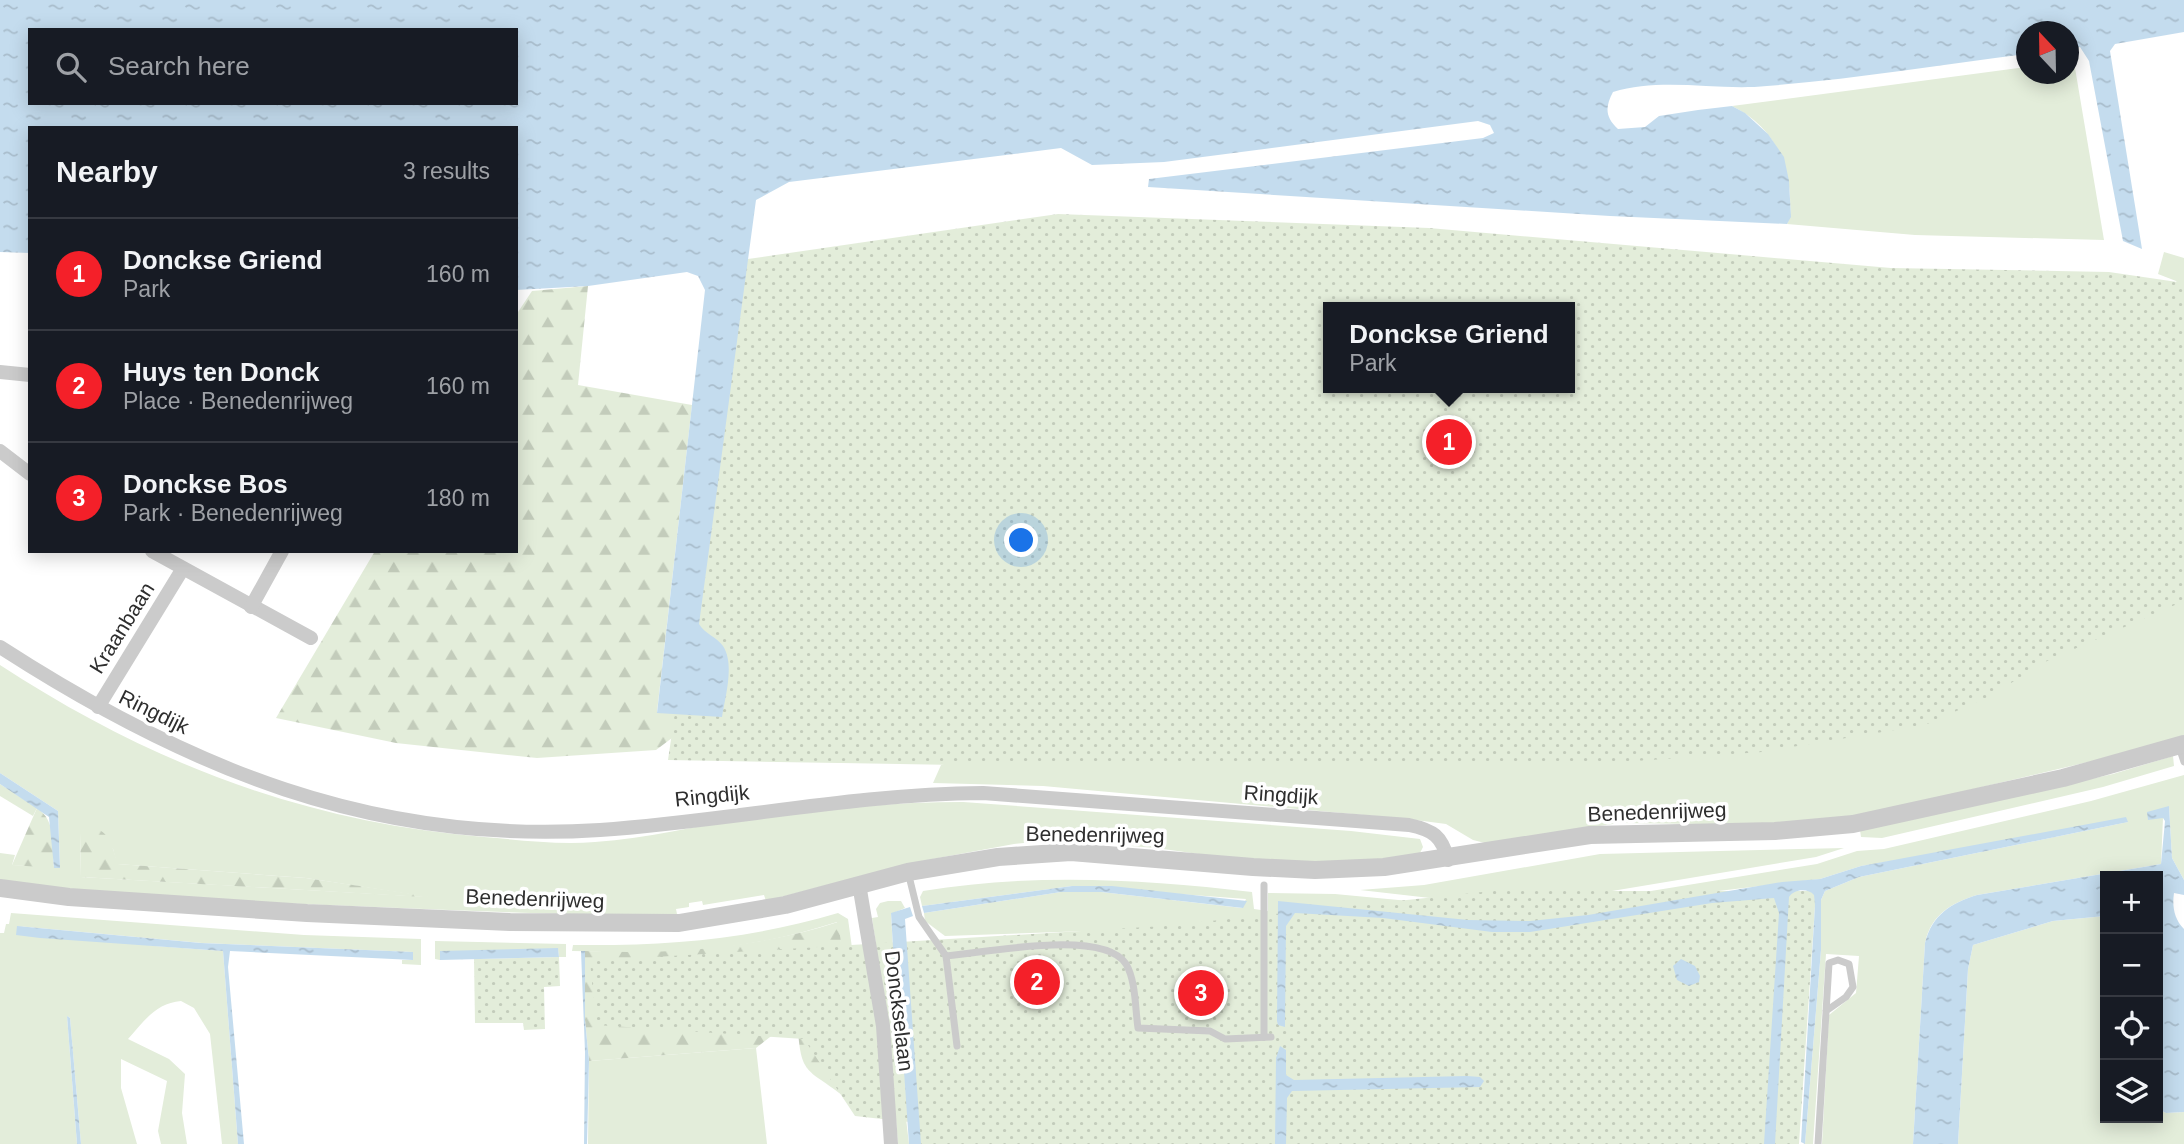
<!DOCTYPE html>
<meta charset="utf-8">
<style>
body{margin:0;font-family:Helvetica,sans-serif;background:#242831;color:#f1f3f6}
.controls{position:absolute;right:21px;bottom:21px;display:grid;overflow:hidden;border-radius:0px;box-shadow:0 4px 18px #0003}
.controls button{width:63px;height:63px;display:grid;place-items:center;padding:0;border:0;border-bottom:2px solid #363941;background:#171b24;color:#f1f3f6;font:35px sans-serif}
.compass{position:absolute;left:2016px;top:21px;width:63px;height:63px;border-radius:50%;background:#171b24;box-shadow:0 4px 18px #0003;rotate:338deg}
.you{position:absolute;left:1022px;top:541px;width:24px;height:24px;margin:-18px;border:5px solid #fff;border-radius:50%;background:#1a73e8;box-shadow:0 0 0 10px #1a73e833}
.badge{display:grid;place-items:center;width:46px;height:46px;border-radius:50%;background:#f42029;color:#fff;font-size:23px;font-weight:700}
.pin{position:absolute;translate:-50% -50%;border:4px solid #fff;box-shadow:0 2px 7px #0006}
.popup{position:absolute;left:1323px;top:302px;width:252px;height:91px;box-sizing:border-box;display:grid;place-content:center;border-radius:0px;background:#171b24;filter:drop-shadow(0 2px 5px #0005);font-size:23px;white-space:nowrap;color:#9ea1a6}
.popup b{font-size:26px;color:#f1f3f6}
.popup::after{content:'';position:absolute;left:50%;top:100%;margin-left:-14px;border:14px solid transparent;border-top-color:#171b24}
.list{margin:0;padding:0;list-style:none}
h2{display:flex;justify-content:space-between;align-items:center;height:91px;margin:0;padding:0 28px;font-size:30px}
h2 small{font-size:23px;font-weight:400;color:#9ea1a6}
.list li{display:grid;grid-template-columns:46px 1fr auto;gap:21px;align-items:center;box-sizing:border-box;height:112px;padding:0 28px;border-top:2px solid #363941}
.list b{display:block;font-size:26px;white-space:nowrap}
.list p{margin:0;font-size:23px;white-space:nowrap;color:#9ea1a6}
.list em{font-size:23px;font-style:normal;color:#9ea1a6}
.icon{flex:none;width:38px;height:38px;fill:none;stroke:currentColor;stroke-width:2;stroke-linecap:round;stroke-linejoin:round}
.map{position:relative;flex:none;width:2184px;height:1144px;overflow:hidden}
.search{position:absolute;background:#171b24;box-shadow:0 4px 18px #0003;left:28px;top:28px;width:490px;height:77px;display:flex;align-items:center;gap:18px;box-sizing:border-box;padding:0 24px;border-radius:0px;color:#9ea1a6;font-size:26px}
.panel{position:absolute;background:#171b24;box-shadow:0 4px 18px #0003;left:28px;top:126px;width:490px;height:427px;border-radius:0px}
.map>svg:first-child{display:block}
</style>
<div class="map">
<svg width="2184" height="1144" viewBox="0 0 2184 1144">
<defs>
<pattern id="forest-firs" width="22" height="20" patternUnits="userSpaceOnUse" patternTransform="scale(1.75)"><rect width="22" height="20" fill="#e3edda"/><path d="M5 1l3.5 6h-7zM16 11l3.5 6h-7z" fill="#c3ccbb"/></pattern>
<pattern id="park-dots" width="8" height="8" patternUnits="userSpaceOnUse" patternTransform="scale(1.75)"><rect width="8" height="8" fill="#e3edda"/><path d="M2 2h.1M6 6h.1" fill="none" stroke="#c3ccbb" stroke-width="1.8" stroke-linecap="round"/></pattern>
<pattern id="water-ripples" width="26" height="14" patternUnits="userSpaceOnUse" patternTransform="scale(1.75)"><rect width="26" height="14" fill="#c4dcee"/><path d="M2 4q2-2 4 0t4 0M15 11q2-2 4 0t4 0" fill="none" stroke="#a9bdcc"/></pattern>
</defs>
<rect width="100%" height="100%" fill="#fff"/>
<g fill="#e3edda" fill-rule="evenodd">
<path d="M2069 62H2074L2104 240 1915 235 1787 224C1792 215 1790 207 1790 197 1788 157 1769 124 1732 106L2026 67V74H2068Z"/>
<path d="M2164 252 2184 258V293L2176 281 2158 274Z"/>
<path d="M2184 598V736L2139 750 1859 816 1788 825 1619 823 1489 844 1473 840 1446 824 1408 819 1043 786 933 783 941 765 957 760 2046 659Z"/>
<path d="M0 665C150 763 304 822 484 837 521 840 558 845 595 842 648 839 699 824 752 818 822 809 893 802 963 802L1351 831 1420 839 1423 847 1418 857 1277 865 1156 848 1055 840 1014 844 911 863 766 901 764 895 703 905 702 901 689 903V907L676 909 677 914C576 916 476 911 375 907 250 902 124 897 0 881V853L15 855 12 865 60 867 58 811 0 773ZM86 827 113 849 117 864 306 878 429 897 81 877 80 834Z"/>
<path d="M2173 756 2174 766 2103 787 1882 838 1861 837 1860 830 2113 774Z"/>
<path d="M2184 775V880L2172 858 2169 806 2163 818 2161 864 1977 895C1951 903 1931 915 1925 943L1913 1144H1822L1829 1015 1856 993 1859 956 1826 954 1813 1144H1805L1821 950V900L1825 891 1859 877 2128 822 1861 866 1820 879 1276 943 1087 931 945 936 925 921 924 913 1061 892H1101L1242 908 1246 899 1072 886 922 906 920 897 923 891C1033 873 1142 879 1252 892L1254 909 1268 911V893L1335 894 1409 901 1571 904 1817 864 1857 851 1884 849 2091 801Z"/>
<path d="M0 784 37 808 33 816 0 796Z"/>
<path d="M1844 848 1816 857 1588 895 1439 899 1360 890 1424 885 1600 854Z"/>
<path d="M888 901H901L905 908 891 914 900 1068 909 1144H898L889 1030 872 918 878 917 876 909 880 903Z"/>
<path d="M11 913 304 935 421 939V965L402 964V960H413V952L202 943 17 926 155 946 223 951 238 1144H222L210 1034 194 1008 181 1001C156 1003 144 1021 128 1039L169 1059 185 1074 182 1113 187 1144H161L158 1131 167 1081 121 1059V1088L137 1144H81L70 1018 67 1016 77 1144H0V933H4L6 924H9Z"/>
<path d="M838 913 848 919 853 955 843 957 837 922C773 943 699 954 631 953 612 953 592 951 572 951L573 945C667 946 747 940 838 913Z"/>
<path d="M2105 916V1118H2158V1109L2166 1113 2184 1112V1144H1958L1968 969 1973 945 2053 921Z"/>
<path d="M435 941 566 944V957H559L558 949 440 952V960L435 959Z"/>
<path d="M756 1048 767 1144H810H588L589 1061Z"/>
</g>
<g fill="url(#forest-firs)">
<path d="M588 286 578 385 692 405 657 712 722 717 676 735 656 750 537 758 396 743 276 718 375 551H516V315L532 291Z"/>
<path d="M37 808C57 821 52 847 54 868L12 865Z"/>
<path d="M86 826C110 829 111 844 118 864L306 878 440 898 81 877 80 833Z"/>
<path d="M838 922 843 956 861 1010 867 1118C858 1111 851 1102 842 1095 809 1069 801 1076 798 1030L788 1023 756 1048 589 1061 585 1020V951C669 955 757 948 838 922Z"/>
</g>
<g fill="url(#park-dots)" fill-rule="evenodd">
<path d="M1058 214 1429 228 1891 268 2109 272 2184 283V601L2047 661 1988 697 1925 725 1762 752 1636 761 957 765 668 760 741 260ZM1328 307H1570V388H1328Z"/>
<path d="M1492 891H1816L1799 1144H920L918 1123 855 1116 804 1039 596 1025 590 961 1163 926Z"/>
<path d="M559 957 560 986 544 987 545 1029 524 1030 523 1023H475L474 959Z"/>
</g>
<g fill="url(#water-ripples)" fill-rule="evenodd">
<path d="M0 0H2184V32L2115 44 2110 51 2142 249 2123 241 2089 61 2080 47 2069 49 2068 32H2026V54C1940 65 1854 79 1767 86 1717 91 1662 77 1613 92 1605 107 1605 117 1618 129L1645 127 1659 116 1698 110 1732 106 1745 113 1768 134 1784 157 1789 181 1791 217 1787 224 1610 216 1148 187 1149 179 1483 138 1494 133 1490 125 1478 121 1164 162 1092 165 1061 148 789 182 756 200 699 624C705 634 717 637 723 646 735 664 725 697 722 717L657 713 705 290 698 276 687 272 588 286 516 290V128H30V253L0 252ZM30 30H516V103H30Z"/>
<path d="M0 773 58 811 60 868H54L49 817 0 784Z"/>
<path d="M2169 806 2172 858 2184 880V895L2174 893C2172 906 2174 919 2184 929V1112L2166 1113 2158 1109V876H2105V916L2053 921 1973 945 1968 969 1958 1144H1913L1925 943C1932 915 1951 903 1977 895L2161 864 2165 821 2163 818 2148 820 2147 812Z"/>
<path d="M2126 817 2128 822 1859 877 1825 891 1821 900V950L1805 1144 1801 1142 1815 905 1814 895C1808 888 1794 889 1789 897L1775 1144H1764L1779 913 1774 898 1712 903 1530 932H1492L1383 918 1295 913 1286 926 1285 1027 1278 1025 1277 1021 1278 901 1468 920 1530 921 1588 915 1782 882 1820 879 1861 866Z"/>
<path d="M1072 886H1112L1247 901 1243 908 1101 892H1061L924 913 922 906Z"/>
<path d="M910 907 913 916 905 919 921 1144H909L904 1071 900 1068 891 913Z"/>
<path d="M17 926 201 943 413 952V960L230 951 228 967 244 1144H238L223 951 40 938 16 935Z"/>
<path d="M558 948 559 957 440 960V951Z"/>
<path d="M581 951H585V1020L589 1061 587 1144H584L585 1052Z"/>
<path d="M1681 959 1695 966 1700 976 1699 982 1689 986 1677 980 1673 966Z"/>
<path d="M67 1016 70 1018 81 1144H77Z"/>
<path d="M1280 1046 1286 1050V1075L1294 1080 1467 1076 1480 1077 1484 1081 1480 1087 1292 1091 1287 1098 1286 1144H1275L1276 1058Z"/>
</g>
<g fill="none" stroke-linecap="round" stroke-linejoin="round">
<g stroke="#cbcbcb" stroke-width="7">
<path d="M2179 747 2184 762"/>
<path d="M908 872 919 917 946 956C984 953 1103 928 1126 964 1136 981 1135 1008 1138 1028L1210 1031 1225 1039 1271 1037"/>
<path d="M1264 885V1037"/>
<path d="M946 956 957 1046"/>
<path d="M1818 1144 1829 963 1838 960 1849 964 1853 987 1846 997 1826 1011"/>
</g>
<g stroke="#cbcbcb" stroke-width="14">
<path d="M0 372 30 375"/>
<path d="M0 451 30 474"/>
<path d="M152 551 311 638"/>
<path d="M251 607 282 551"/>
<path d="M0 647C187 768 373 845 600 830 728 821 854 794 983 793L1409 825C1433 830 1442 836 1448 860"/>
<path d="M98 707 182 570"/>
<path d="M859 884 883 1026 891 1144"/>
</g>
<path stroke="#cbcbcb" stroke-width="18" d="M0 888 69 897 307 913 510 922 679 923 785 905 908 872 998 857 1071 852 1253 867 1315 870 1384 867 1590 835 1775 831 1853 824 2063 778 2184 744"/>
</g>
<g text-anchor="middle" stroke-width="7" stroke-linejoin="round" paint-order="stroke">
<g font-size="21" fill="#2e2e2e" stroke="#fff">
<text transform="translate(122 628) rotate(-58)" y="7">Kraanbaan</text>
<text transform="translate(154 712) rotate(26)" y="7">Ringdijk</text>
<text transform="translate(1281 795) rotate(4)" y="7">Ringdijk</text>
<text transform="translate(712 796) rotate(-6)" y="7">Ringdijk</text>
<text transform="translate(1657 812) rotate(-2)" y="7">Benedenrijweg</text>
<text transform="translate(1095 835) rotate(1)" y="7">Benedenrijweg</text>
<text transform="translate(535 899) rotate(2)" y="7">Benedenrijweg</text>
<text transform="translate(899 1011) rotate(83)" y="7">Donckselaan</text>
</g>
</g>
</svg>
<div class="controls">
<button>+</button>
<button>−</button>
<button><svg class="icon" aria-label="locate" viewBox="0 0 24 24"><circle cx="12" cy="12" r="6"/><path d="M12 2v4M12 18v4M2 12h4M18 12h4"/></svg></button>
<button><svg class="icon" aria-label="layers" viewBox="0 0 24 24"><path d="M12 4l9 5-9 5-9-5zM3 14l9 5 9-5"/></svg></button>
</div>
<svg class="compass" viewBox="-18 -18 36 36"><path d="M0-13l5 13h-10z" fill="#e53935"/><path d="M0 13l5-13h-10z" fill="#9ea1a6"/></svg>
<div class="you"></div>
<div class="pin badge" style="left:1449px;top:442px">1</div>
<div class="popup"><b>Donckse Griend</b>Park</div>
<div class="pin badge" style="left:1037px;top:982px">2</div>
<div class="pin badge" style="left:1201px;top:993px">3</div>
<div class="search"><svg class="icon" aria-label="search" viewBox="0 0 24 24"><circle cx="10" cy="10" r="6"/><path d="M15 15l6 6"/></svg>Search here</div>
<section class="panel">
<h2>Nearby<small>3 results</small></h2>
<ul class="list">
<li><span class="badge">1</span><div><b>Donckse Griend</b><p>Park</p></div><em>160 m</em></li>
<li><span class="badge">2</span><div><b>Huys ten Donck</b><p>Place · Benedenrijweg</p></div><em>160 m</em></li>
<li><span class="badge">3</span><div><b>Donckse Bos</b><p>Park · Benedenrijweg</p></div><em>180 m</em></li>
</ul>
</section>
</div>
